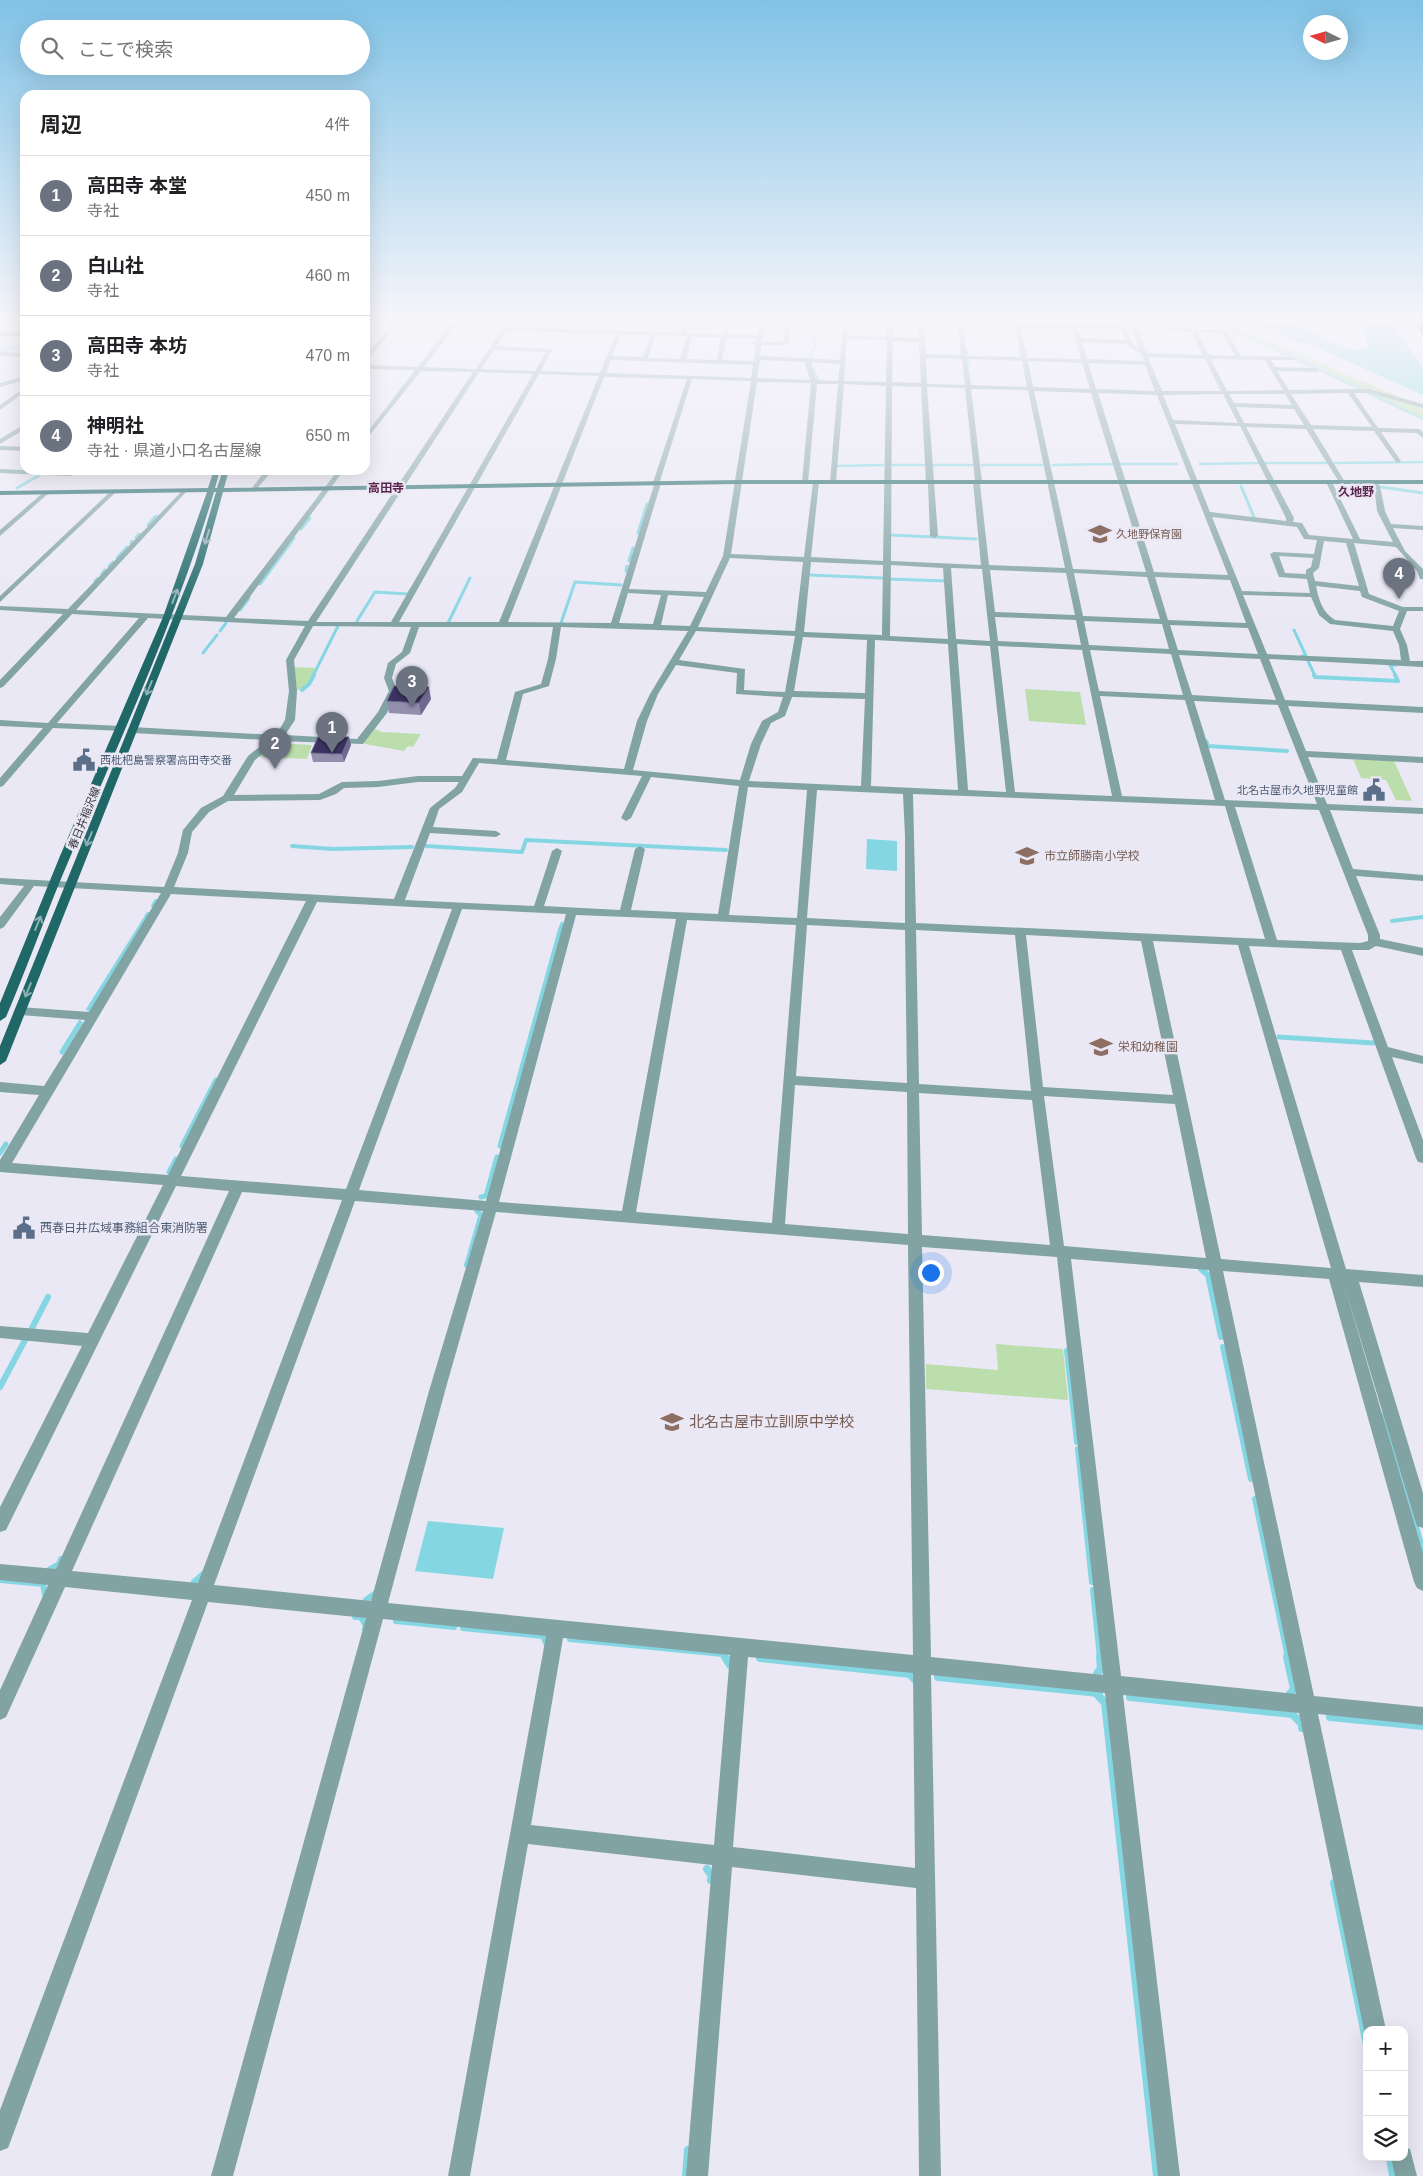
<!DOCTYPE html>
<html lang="ja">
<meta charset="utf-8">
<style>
body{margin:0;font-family:Arial,"Noto Sans JP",sans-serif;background:#f2f2f2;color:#202124}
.controls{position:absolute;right:15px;bottom:15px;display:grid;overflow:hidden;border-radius:10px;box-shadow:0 5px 20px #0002}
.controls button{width:45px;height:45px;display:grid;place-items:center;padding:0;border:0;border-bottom:1px solid #e0e0e0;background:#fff;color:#202124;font:25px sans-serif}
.compass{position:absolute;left:1303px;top:15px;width:45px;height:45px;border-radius:50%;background:#fff;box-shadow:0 5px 20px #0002;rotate:275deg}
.you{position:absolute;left:930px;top:1272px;width:18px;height:18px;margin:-12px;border:4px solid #fff;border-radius:50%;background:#1a73e8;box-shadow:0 0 0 8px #1a73e833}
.badge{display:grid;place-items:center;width:32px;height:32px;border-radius:50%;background:#0f766e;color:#fff;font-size:16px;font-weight:700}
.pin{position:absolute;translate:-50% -41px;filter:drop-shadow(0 1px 2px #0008)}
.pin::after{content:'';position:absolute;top:26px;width:18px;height:15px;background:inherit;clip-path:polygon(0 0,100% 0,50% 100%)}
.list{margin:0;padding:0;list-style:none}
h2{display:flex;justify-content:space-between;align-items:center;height:65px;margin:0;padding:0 20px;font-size:21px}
h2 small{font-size:16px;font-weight:400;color:#757577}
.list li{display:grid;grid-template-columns:32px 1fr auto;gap:15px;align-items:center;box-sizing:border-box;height:80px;padding:0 20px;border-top:1px solid #e0e0e0}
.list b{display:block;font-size:19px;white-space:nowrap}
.list p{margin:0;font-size:16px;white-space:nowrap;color:#757577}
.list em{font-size:16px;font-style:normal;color:#757577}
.icon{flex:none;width:28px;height:28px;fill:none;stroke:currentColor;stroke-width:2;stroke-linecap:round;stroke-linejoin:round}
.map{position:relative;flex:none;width:1423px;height:2176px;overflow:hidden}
.search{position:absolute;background:#fff;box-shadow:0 5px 20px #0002;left:20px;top:20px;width:350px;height:55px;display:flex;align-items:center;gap:12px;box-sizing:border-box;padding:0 18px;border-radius:28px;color:#757577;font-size:19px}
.panel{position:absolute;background:#fff;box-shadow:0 5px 20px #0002;left:20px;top:90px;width:350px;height:385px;border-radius:15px}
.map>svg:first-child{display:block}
</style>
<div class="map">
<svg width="1423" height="2176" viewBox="0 0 1423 2176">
<rect width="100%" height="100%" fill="#eae8f5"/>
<g fill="#bbdeac">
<path d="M1180 320 1243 330 1402 398 1363 389 1248 335Z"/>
<path d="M1369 393 1423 407V418Z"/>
<path d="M294 667 317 668 307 684 301 690H297Z"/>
<path d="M1025 689 1080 692 1086 725 1029 721Z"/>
<path d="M375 729 382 732 421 734 413 747 408 746 404 751 365 744 364 742Z"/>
<path d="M276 743 312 745 307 759 259 757Z"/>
<path d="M1353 759 1394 761 1412 801 1396 800 1386 780 1361 778Z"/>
<path d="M996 1344 1063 1349 1068 1400 926 1389V1364L998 1370Z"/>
</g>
<g fill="#85d6e3">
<path d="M1237 320C1252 320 1269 317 1284 320 1307 324 1346 359 1368 347L1362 320H1393L1398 334 1423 367V395L1305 342 1300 343 1266 328Z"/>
<path d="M867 839 897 841V871L866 869Z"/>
<path d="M428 1521 504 1528 493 1579 415 1571Z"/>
</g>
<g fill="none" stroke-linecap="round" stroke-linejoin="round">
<g stroke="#85d6e3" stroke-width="2.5">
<path d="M965 327V329"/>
<path d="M1147 330H1172"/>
<path d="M1227 332 1246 336 1361 389"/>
<path d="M966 338V341"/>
<path d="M2 351 25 345"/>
<path d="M967 352V354"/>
<path d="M968 359 969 366"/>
<path d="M811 364V355L816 343 812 335 817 328V320"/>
<path d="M813 368 818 380"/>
<path d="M1368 393 1423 419"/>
<path d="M1266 463H1326"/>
<path d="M1335 463 1423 462"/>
<path d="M1121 464H1177"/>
<path d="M1200 464 1258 463"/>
<path d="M893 465H924"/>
<path d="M933 465H973"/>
<path d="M982 465H1042"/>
<path d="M1053 465 1113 464"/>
<path d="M838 466 883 465"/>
<path d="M36 477 41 474"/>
</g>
<g stroke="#85d6e3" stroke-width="3">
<path d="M1241 486 1254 517"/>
<path d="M1381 487 1423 493"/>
<path d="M17 488 38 476"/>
<path d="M148 525 156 516"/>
<path d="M301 529 310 518"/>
<path d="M638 533 647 504"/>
<path d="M891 535 976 539"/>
<path d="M136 538 139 534"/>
<path d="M131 543 132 541"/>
<path d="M117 558 127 547"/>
<path d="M629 561 633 548"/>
<path d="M109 566 113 562"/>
<path d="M626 571 627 566"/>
<path d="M102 574 105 570"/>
<path d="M809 575 883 578"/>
<path d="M888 579 947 581"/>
<path d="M95 581 98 578"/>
<path d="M260 584 294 538"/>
<path d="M240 610 249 598"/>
<path d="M357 621 375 592 408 594 411 589"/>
<path d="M448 623 470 578"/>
<path d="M561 623 575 582 621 585"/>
<path d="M1294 630 1306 656H1302"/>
<path d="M220 631 226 623"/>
<path d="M203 653 217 635"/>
<path d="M1308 661 1315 676"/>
<path d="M313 676 338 626"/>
<path d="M1396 676 1390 665H1396"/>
</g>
<g stroke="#85d6e3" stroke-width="4">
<path d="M1314 675 1315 677 1398 681 1395 675"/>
<path d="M302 690 309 684 314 675"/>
<path d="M1206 741 1208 746 1287 751"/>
<path d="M292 846 333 849 412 847"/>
<path d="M426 846 522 852 526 840 726 850"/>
<path d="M153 906 156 901"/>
<path d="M1392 921 1423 917"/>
<path d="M139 929 148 914"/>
<path d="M561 929 562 924"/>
</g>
<g stroke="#85d6e3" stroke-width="5">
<path d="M89 1009 140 928"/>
<path d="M1279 1037 1373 1043"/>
<path d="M62 1052 80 1023"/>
<path d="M182 1146 216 1080"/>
<path d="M500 1146 561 928"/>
<path d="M0 1153 6 1144"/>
<path d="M169 1172 176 1159"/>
<path d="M481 1197 486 1196 497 1157"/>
<path d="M471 1250 481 1215 477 1211"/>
</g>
<g stroke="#85d6e3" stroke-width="6">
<path d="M467 1265 472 1249"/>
<path d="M1201 1269 1208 1275 1221 1337"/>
<path d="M32 1328 48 1297"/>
<path d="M1223 1347 1251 1479"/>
<path d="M1067 1351 1077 1442"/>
<path d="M0 1387 25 1340"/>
<path d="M1384 1415 1423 1551"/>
<path d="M1078 1449 1092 1582"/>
<path d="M1255 1499 1288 1658"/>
<path d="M50 1569 59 1564 61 1559"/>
<path d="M0 1580 43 1584 45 1595"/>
<path d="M194 1582 203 1574"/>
<path d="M1093 1590 1100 1658"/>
<path d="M366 1600 376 1593"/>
<path d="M355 1617H361L366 1626 365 1629"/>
<path d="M396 1621 454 1627"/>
<path d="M463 1628 543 1636 546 1643"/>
<path d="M570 1639 723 1654 726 1658"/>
</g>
<g stroke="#85d6e3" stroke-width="8">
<path d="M725 1657 730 1665"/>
<path d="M1287 1657 1294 1689 1289 1695"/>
<path d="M760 1658 910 1674 917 1682"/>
<path d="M1097 1674 1101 1668 1100 1657"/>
<path d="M938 1677 1099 1693"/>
<path d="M1096 1693 1105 1703 1157 2176"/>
<path d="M1130 1697 1292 1714 1302 1724V1728"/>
<path d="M1330 1717 1423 1726"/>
<path d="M707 1869 712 1876 711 1880"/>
<path d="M1334 1883 1367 2045"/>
<path d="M1390 2157 1393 2176"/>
<path d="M686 2176 688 2150"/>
</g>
<g fill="#82a3a3" fill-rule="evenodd">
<path d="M396 320H402L365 362V356Z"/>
<path d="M454 320H460L424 367 476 369 508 320H514L509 327 617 331 621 320H627L622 331 681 333 683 320H689L687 333 722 334 725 320H731L728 334 758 335 760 320H789L792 322 788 345H762L760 356 840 360 843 320H849L848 335 887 337V320H893V337L919 338 918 320 1014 323 1013 320H1019V323L1120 326 1121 320H1127C1126 330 1129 343 1139 348L1131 326V320H1137V326L1145 349 1149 350 1146 353 1203 355 1191 332 1171 331 1165 320H1171L1175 328 1226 330 1241 356 1294 357 1296 360H1271L1275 367 1317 368 1320 370 1317 372 1277 371 1289 390 1369 389 1423 404V408L1369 393H1354L1378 428 1419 429 1423 432V438L1417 433 1381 432 1401 461 1398 463 1396 462 1374 431 1313 429 1345 482 1342 484 1339 482 1306 429 1246 427 1294 518 1293 522 1302 523 1309 535 1353 539 1326 482 1329 480 1332 482 1360 539 1393 542 1377 511 1374 486 1371 482 1374 480 1380 486 1385 511 1391 524 1423 526V530L1393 528 1405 551 1423 569V579H1420L1417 571 1396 547 1354 543 1369 594 1403 607H1423V611H1407L1400 629 1407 645 1410 661H1423V667L1269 659 1285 700 1423 707V713L1288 706 1306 751 1423 757V763L1308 757 1327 804 1423 808V814L1330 810 1353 869 1423 875V881L1356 876 1380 935V939L1423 948V956L1376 946 1369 950H1352L1388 1047 1423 1056V1064L1392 1057 1423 1140V1163L1418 1162 1416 1158 1341 950 1249 946 1346 1269 1423 1275V1287L1359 1282 1423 1493V1528L1417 1526 1415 1520 1343 1281 1423 1553V1591L1417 1588 1414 1582 1329 1279 1223 1271 1314 1696 1423 1707V1725L1318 1714 1386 2030H1367V2036L1364 2030 1299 1713 1123 1695 1180 2176H1158L1105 1693 931 1675 941 2176H919L916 1888 732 1867 708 2176H686L712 1865 528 1844 470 2176H448L546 1636 383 1619 233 2176H211L366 1618 208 1602 11 2140 8 2148 0 2151V2110L192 1600 65 1587 6 1717 0 1720V1690L48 1585 0 1580V1564L56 1569 229 1191 176 1186 6 1530 0 1532V1507L82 1346 0 1338V1326L88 1333 163 1185 0 1172V1160L39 1095 0 1092V1082L44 1086 85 1020 20 1015 14 1011 20 1007 89 1012 161 893 34 886 4 927 0 929V917L24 886 0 884V878L164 887 178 853 183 830 201 808 223 796 248 756 268 740 132 733 127 730 132 727 276 735 285 720 289 691 286 660 305 626 148 618 57 723 121 726 124 727V731L53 728 3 786 0 787V778L43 728 0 726V720L48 723 139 618 72 614 3 687 0 688V680L63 614 0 610V606L68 609 184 489 187 491 186 492 76 610 226 617 338 470H344L234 618 308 621 473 372 421 371 365 441V435L415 370 365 369V365L418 367ZM765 323 786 324 783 342H762ZM924 324 958 325 961 355 926 354ZM963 325 1015 326 1021 357 967 356ZM1020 327 1072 328 1081 359 1027 358ZM1077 328 1121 330 1126 340 1081 338ZM507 331 616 334 600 373 541 371 552 349 496 346ZM1197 332 1222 333 1235 356 1209 355ZM621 334 650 335 643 357 612 356ZM656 335 687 336 680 359 648 358ZM692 337H721L717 360 686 359ZM727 338 757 339V341L750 343 756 345 754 361 722 360ZM847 339 887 340 886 382 844 381ZM893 341 919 342 921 383 892 382ZM1082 342 1127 344 1129 347 1141 353 1144 361 1087 359ZM494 350 546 352 535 371 481 369ZM1148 357 1205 359 1221 391H1162ZM926 358 962 359 965 385 927 384ZM967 359 1022 361 1027 387 971 385ZM1211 359 1265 360 1283 390 1227 391ZM611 360 753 365 751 378 606 373ZM760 360 805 362 810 380 757 378ZM1028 361 1082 363 1090 389 1033 387ZM811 362 840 364 838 381 816 380ZM1088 363 1145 365 1155 391 1096 389ZM479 372 533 374 391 622H316ZM539 374 599 376 499 622H399ZM604 377 687 379 653 483 654 485 611 623 508 622ZM692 379 751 381 723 556 706 592 629 589 661 483 660 481ZM757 382 811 383 802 482 805 484 808 482 817 384H838L830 482 833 484 836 482 844 384 886 386 883 561 811 557 819 482 816 480 813 482 804 557 731 554ZM892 386 921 387 926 482 928 484 930 536 934 538 938 536 927 387 965 388 975 480 973 482 981 565 891 561ZM971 389 1028 390 1065 568 989 565 980 484 982 482ZM1034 391 1091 393 1146 572 1073 569ZM1098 393 1157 395 1228 575 1154 572ZM1348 393 1372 427 1311 425 1291 394ZM1223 394 1238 423 1173 420 1163 395ZM1229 394H1285L1292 405 1234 403ZM1236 407 1294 409 1304 425 1244 423ZM1175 424 1240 426 1286 518V521L1210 512ZM1212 517 1297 527 1304 539 1317 540 1314 554 1274 552 1270 554 1279 577 1307 579 1310 593 1242 591ZM1324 541 1346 543 1359 586 1315 581 1313 573 1319 568ZM1279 556 1313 558 1311 567 1306 570V574L1285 573ZM730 558 803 562 795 631 698 627ZM811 562 883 565 882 635 804 632ZM891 565 943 568 948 639 890 636ZM951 568 982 569 990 641 956 639ZM990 570 1066 573 1075 615 995 612ZM1074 573 1147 577 1160 619 1083 616ZM1155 577 1230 580 1246 623 1168 620ZM1316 586 1360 591 1362 597 1399 611 1393 626 1335 620C1322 612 1319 600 1316 586ZM628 593 661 595 653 624 619 623ZM668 595 704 597 690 626 661 625ZM1243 595 1311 597 1319 615 1330 624 1393 631 1399 645 1401 660 1267 654ZM995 617 1076 620 1081 645 998 641ZM1084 621 1162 624 1169 649 1089 645ZM1170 625 1248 628 1258 654 1178 650ZM313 626 411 627 402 652 388 663 384 678 389 691 378 712 357 739 285 735 295 720 297 691 294 660ZM419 627H553L548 659 541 684 515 692 497 759 473 758 462 776H418L378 781 342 782 319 794 234 795 255 760 278 741 363 744 387 713 397 691 392 678 396 664 410 653ZM561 627 688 631 650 694 637 721 624 769 506 760 523 694 549 686 556 659ZM696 631 795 636 785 692 744 690 745 669 679 660ZM803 637 867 640 865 693 794 691ZM875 640 948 644 958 790 871 786ZM957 644 990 646 1006 792 968 790ZM998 646 1082 650 1112 796 1015 792ZM1090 650 1171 654 1183 695 1099 691ZM1179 655 1260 659 1276 700 1192 695ZM676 665 737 673 736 694 783 697 778 712 762 721 751 744 740 780 633 770 647 721 658 694ZM1100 696 1185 700 1215 800 1122 796ZM792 697 865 699 861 786 749 781 761 744 771 723 785 716ZM1194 701 1278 705 1317 804 1225 800ZM479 763 642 776 621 818 626 821 631 818 651 777 739 786 718 914 631 910 645 849 640 846 635 849 620 910 544 906 562 851 557 848 552 851 534 906 405 900 430 833 496 837 501 834 496 831 433 827 439 809 462 792ZM418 782H459L455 788 430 808 394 899 174 887 188 853 192 832 209 812 228 801 320 800 336 794 344 788 378 787ZM748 787 807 790 797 918 729 915ZM817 790 903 794 905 836V923L807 918ZM913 794 1225 806 1265 939 916 923ZM1235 807 1319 810 1368 935V941L1360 943 1277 940ZM171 894 306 901 168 1175 12 1163ZM317 902 452 909 346 1189 181 1176ZM462 909 566 914 486 1201 359 1190ZM576 915 676 919 622 1211 499 1202ZM687 920 796 925 772 1223 636 1212ZM807 925 905 930 907 1083 796 1076ZM916 930 1015 935 1031 1091 919 1084ZM1026 935 1141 941 1173 1095 1043 1087ZM1153 941 1238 945 1331 1268 1221 1259ZM795 1085 907 1092 908 1234 785 1224ZM919 1093 1032 1100 1050 1245 922 1235ZM1044 1096 1175 1104 1206 1258 1064 1246ZM242 1192 342 1200 198 1583 72 1571ZM355 1201 483 1211 429 1391 371 1601 214 1585ZM496 1212 908 1245 913 1655 388 1603 445 1391ZM922 1247 1057 1257 1103 1675 931 1657ZM1071 1259 1209 1270 1296 1694 1121 1676ZM563 1638 730 1655 714 1845 531 1825ZM748 1657 913 1673 915 1868 733 1847Z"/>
<path d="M1174 320H1184L1203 325 1200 327Z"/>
<rect x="0" y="332" width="25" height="4"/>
<path d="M0 352 25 353V357L0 356Z"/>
<path d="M25 376V380L0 387V383Z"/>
<path d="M25 387V392L0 410V405Z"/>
<path d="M25 424V429L0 444V439Z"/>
<path d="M0 446 25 447V451L0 450Z"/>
<path d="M0 469 69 472 78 470 71 476 0 473Z"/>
<path d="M266 470H273L255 491H251V489Z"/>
<path d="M45 491 50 492 0 536V530Z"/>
<path d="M111 491 116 492 0 602V596Z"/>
<path d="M1404 2147 1410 2149 1417 2176H1395L1391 2157H1404Z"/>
</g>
<g fill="#206868" fill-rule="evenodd">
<path d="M1417 320H1423V335L1420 333Z"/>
<path d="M214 470H220L215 488H217L223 470H229L224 488 738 480H1423V484H738L223 492 203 564 6 1061 0 1065V1046L195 564 216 492H214C177 617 122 735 71 855 48 908 29 963 6 1017L0 1021V1003L60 856 163 617 207 492 0 495V491L208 488Z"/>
</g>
</g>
<g fill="#938eac">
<path d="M431 699 421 715 389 713 387 701Z"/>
<path d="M351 745 344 762H313L311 753Z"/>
</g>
<g fill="#70698f">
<path d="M429 687 431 699 421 715 419 703Z"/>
<path d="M349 737 351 745 344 762 342 754Z"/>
</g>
<g fill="#3c3363" stroke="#70698f">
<path d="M394 686 429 687 419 703 387 701Z"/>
<path d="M318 737H349L342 754 311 753Z"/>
</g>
<defs><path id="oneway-shaft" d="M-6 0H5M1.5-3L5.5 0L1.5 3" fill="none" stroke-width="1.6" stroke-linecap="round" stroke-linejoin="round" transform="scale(1.25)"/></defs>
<g stroke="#8faeb6">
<use href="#oneway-shaft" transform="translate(207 537) rotate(107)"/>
<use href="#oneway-shaft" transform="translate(175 596) rotate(-69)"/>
<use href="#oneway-shaft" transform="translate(149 688) rotate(112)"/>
<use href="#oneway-shaft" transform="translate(89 839) rotate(112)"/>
<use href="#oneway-shaft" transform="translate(38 923) rotate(-68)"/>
<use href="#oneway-shaft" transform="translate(28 990) rotate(112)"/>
</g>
<linearGradient id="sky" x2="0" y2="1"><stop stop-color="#80c2e6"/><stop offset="0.51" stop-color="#f6f5fa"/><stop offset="1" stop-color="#f6f5fa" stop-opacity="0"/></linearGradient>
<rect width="1423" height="625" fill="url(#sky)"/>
<defs>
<symbol id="school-bare" viewBox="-9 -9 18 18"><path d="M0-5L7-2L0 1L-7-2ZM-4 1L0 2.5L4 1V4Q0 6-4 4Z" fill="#8d6e63" stroke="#eae8f5" stroke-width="2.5" paint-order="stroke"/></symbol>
<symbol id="civic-bare" viewBox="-9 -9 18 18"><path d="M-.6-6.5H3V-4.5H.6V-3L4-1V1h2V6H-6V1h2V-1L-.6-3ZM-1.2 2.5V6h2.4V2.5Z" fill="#5c6f8a" stroke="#eae8f5" stroke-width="2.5" paint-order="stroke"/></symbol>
</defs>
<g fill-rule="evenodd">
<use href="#school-bare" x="1084" y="518" width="32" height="32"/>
<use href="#civic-bare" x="68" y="744" width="32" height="32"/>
<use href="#civic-bare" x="1358" y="774" width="32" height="32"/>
<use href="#school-bare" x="1011" y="840" width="32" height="32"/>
<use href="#school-bare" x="1085" y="1031" width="32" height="32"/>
<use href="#civic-bare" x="8" y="1212" width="32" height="32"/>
<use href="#school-bare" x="656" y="1406" width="32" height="32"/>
</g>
<g text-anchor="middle" stroke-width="5" stroke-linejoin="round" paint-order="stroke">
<g font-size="11" fill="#785e54" stroke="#eae8f5" text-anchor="start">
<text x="1116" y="538">久地野保育園</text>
</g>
<g font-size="11" fill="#4e5e75" stroke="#eae8f5" text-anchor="start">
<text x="100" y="764">西枇杷島警察署高田寺交番</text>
<text x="1358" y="794" text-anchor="end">北名古屋市久地野児童館</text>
</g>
<g font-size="11" fill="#39393e" stroke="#eae8f5">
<text transform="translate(84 818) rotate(-68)" y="4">春日井稲沢線</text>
</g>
<g font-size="12" font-weight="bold" fill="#5f254e" stroke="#eae8f5">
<text x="386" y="492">高田寺</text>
<text x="1356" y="496">久地野</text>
</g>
<g font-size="12" fill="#785e54" stroke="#eae8f5" text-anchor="start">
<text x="1044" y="860">市立師勝南小学校</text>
<text x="1118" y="1051">栄和幼稚園</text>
</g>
<g font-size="12" fill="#4e5e75" stroke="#eae8f5" text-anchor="start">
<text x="40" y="1232">西春日井広域事務組合東消防署</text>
</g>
<g font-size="15" fill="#785e54" stroke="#eae8f5" text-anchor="start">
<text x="689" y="1427">北名古屋市立訓原中学校</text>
</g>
</g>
</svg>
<div class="controls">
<button>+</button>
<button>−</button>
<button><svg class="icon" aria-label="layers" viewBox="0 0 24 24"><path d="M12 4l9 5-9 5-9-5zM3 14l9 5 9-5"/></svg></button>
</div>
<svg class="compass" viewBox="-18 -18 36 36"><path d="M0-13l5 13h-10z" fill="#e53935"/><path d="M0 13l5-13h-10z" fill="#757577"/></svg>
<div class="you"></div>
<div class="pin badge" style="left:332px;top:753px;background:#6b7280">1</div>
<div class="pin badge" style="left:275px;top:769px;background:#6b7280">2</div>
<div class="pin badge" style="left:412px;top:707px;background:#6b7280">3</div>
<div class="pin badge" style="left:1399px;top:599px;background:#6b7280">4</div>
<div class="search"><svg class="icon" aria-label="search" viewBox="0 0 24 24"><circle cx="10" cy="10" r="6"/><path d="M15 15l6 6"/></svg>ここで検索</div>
<section class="panel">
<h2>周辺<small>4件</small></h2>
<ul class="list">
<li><span class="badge" style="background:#6b7280">1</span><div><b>高田寺 本堂</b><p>寺社</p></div><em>450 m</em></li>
<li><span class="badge" style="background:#6b7280">2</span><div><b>白山社</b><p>寺社</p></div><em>460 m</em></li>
<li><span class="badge" style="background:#6b7280">3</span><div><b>高田寺 本坊</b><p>寺社</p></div><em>470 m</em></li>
<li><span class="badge" style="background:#6b7280">4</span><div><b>神明社</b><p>寺社 · 県道小口名古屋線</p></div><em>650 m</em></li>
</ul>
</section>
</div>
